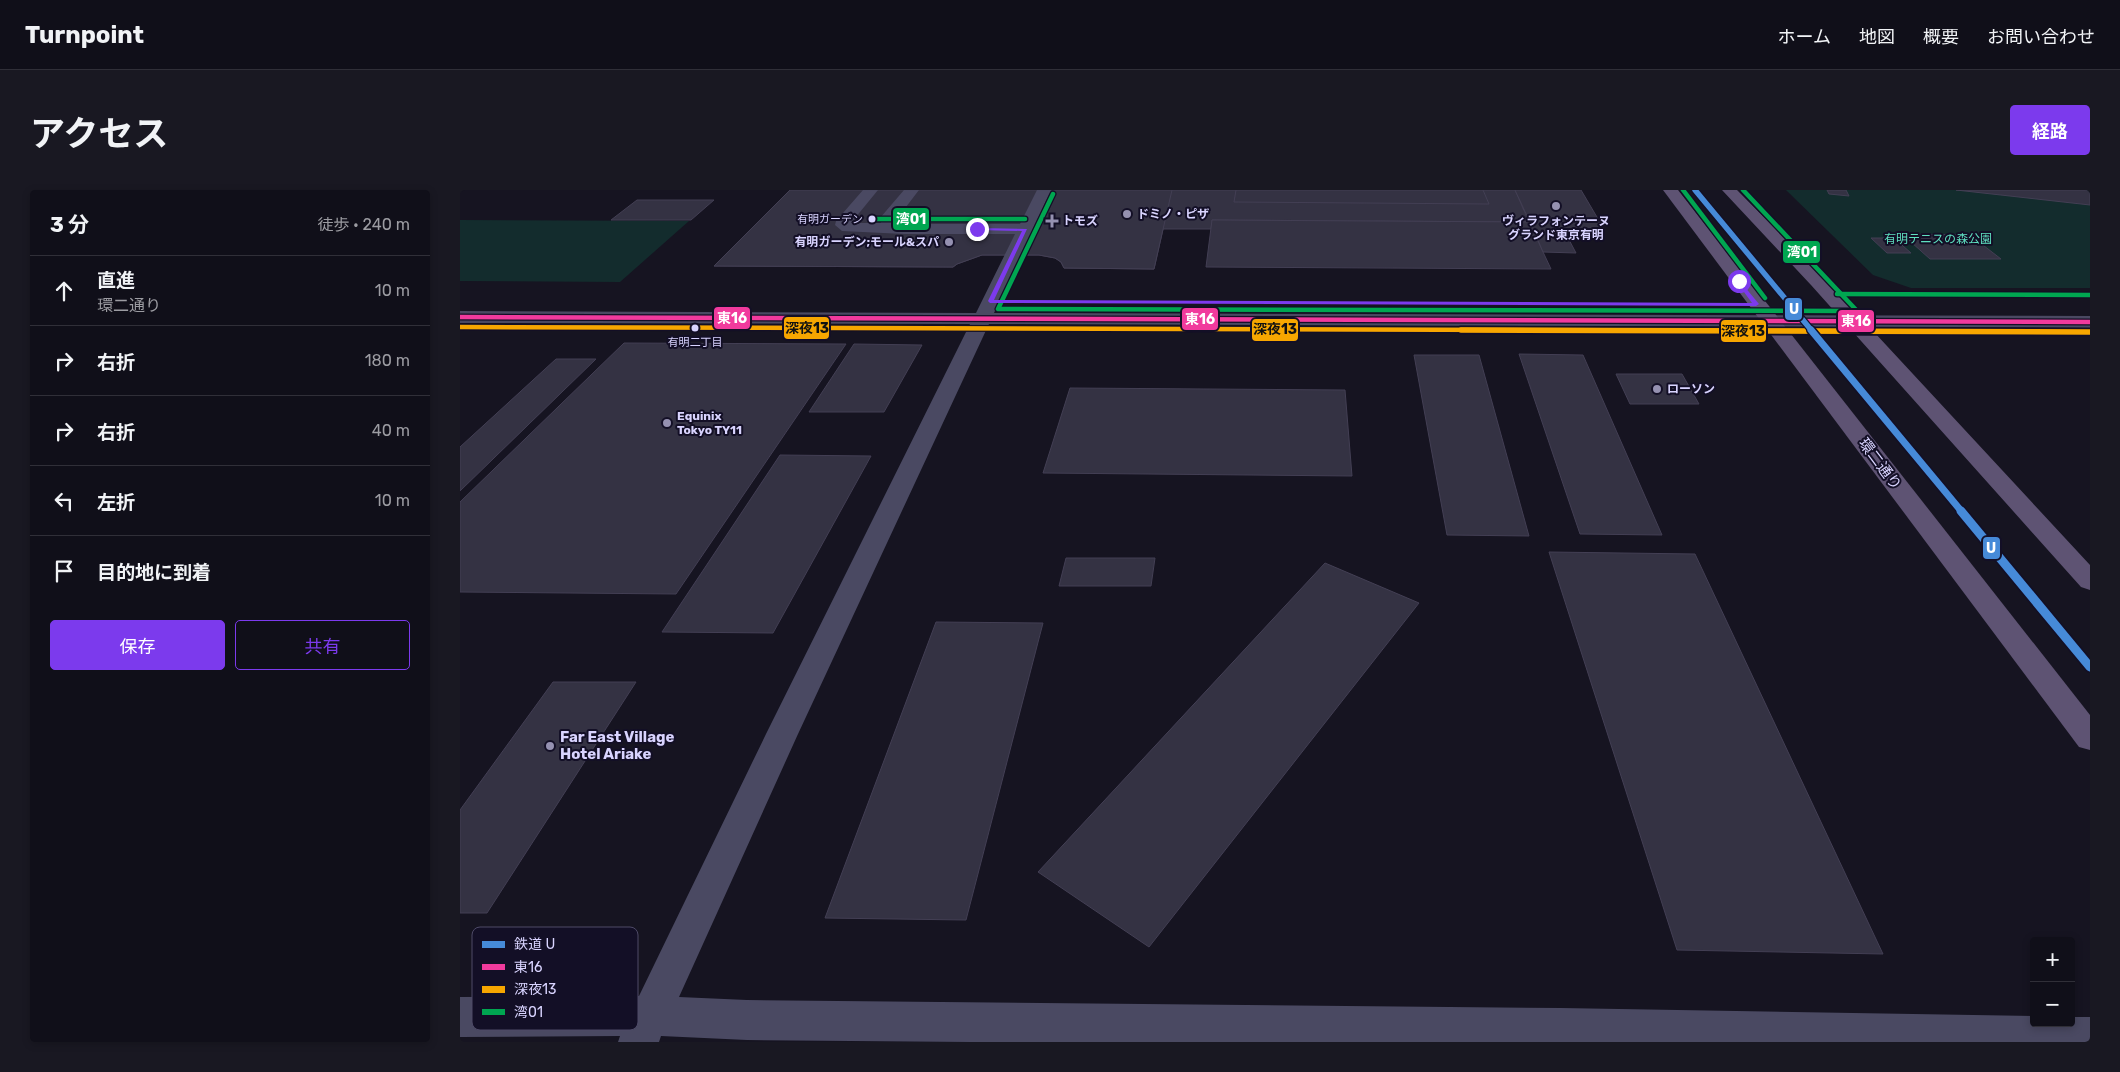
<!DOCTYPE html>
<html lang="ja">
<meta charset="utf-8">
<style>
body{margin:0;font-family:Rubik,"Noto Sans JP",sans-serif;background:#191822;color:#f1f3f6}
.controls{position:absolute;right:15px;bottom:15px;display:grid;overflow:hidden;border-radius:5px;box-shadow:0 2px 8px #0003}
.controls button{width:45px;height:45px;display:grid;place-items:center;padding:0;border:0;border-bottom:1px solid #302f38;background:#100f19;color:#f1f3f6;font:25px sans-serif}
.stop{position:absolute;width:15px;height:15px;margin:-11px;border:4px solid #7c3aed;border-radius:50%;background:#fff}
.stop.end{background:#7c3aed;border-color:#fff;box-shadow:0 1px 5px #0008}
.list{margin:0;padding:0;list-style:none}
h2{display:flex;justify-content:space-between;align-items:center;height:65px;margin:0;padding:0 20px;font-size:21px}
h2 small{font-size:16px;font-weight:400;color:#9c9ca2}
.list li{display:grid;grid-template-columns:32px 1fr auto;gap:15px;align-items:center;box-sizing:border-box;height:70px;padding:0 20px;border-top:1px solid #302f38}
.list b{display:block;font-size:19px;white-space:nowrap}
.list p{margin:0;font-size:16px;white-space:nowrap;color:#9c9ca2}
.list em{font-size:16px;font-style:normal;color:#9c9ca2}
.actions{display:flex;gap:10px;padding:15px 20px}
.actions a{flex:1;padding:11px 0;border:1px solid #7c3aed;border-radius:5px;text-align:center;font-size:18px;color:#7c3aed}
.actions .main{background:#7c3aed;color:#fff}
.icon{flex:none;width:28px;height:28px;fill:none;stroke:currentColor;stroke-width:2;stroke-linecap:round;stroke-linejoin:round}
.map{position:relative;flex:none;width:1630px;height:852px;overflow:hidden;border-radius:5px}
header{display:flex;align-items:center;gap:30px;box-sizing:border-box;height:70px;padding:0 25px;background:#100f19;border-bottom:1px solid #302f38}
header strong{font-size:24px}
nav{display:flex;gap:28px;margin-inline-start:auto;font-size:18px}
.intro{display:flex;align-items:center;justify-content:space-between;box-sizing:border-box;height:120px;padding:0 30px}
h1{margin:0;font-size:35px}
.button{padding:12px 22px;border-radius:5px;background:#7c3aed;color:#fff;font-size:18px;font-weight:700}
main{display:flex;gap:30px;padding:0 30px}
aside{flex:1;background:#100f19;border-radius:5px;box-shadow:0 2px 8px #0003}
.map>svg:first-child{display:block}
</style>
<header>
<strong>Turnpoint</strong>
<nav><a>ホーム</a><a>地図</a><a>概要</a><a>お問い合わせ</a></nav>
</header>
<div class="intro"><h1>アクセス</h1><a class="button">経路</a></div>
<main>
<aside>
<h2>3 分<small>徒歩 · 240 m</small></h2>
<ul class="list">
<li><svg class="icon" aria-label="ahead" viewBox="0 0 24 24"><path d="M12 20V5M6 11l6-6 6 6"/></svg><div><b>直進</b><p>環二通り</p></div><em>10 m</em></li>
<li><svg class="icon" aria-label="right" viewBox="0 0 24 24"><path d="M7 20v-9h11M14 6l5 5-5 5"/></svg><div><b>右折</b></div><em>180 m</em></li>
<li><svg class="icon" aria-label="right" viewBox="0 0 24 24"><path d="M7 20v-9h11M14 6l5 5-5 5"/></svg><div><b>右折</b></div><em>40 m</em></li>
<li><svg class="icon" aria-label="left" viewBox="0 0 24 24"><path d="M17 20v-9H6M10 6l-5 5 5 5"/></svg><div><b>左折</b></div><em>10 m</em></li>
<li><svg class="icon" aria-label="arrive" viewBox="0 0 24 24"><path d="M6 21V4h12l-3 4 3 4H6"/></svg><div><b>目的地に到着</b></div></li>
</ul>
<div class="actions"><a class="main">保存</a><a>共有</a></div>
</aside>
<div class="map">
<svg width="1630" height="852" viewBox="0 0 1630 852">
<rect width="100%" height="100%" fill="#161421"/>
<g fill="#132c2d">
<path d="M1326 0H1630V98H1451L1413 85Z"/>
<path d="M0 30 229 31 160 92 0 91Z"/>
</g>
<g fill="#343243" stroke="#433f54">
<path d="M330 0H1055L1069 32 752 30 751 39H703L694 79 604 78 601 72 595 68 579 65H522L497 74 493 77 254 76Z"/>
<path d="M330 0H712L694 79 604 78 601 72 595 68 579 65H522L497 74 493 77 254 76Z"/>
<path d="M776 0H1023L1029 14 774 12Z"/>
<path d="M1055 0H1121L1144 39H1117L1120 44 1075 43Z"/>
<path d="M1367 0H1386L1389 6 1369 4Z"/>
<path d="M1496 0H1630V15Z"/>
<path d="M177 10H254L231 30H151Z"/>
<path d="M752 30 1069 32 1091 79 746 77Z"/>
<path d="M1075 43 1106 44 1116 63 1083 62Z"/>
<path d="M1442 44 1510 45 1541 69H1470Z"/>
<path d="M1411 48H1434L1451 63H1427Z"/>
<path d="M164 153 386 154 216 404 0 402V312Z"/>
<path d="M394 154 462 155 424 222H349Z"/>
<path d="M1059 164 1123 165 1202 345 1120 344Z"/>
<path d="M954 165H1019L1069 346 987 345Z"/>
<path d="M96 169H136L0 301V257Z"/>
<path d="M1156 184H1222L1239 214H1170Z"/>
<path d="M610 198 885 200 892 286 583 283Z"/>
<path d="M320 265 411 266 313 443 202 442Z"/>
<path d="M1089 362 1235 364 1423 764 1217 760Z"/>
<path d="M606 368H695L691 396H599Z"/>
<path d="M865 373 959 413 689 757 578 682Z"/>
<path d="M476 432 583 433 506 730 365 728Z"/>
<path d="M93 492H176L27 723H0V620Z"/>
</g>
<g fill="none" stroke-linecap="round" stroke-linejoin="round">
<path fill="#4a4962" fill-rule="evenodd" d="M403 0H418L391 33H421L420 28 444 0H459L436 30 444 34H560L577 0H591L534 123 1630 126V138L529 134 338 544 219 807 287 810 1101 818 1574 826V833H1611V827H1630V852H509L287 850 201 846 199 852H158L160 846 0 847V807L179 806 306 544 510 134 0 133V121L516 123 555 44H444L382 41 375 35 376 31Z"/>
<g fill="#5e5373" fill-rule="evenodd">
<path d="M1203 0H1218L1630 525V560L1619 557Z"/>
<path d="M1262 0H1277L1363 87 1630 375V400L1621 397 1351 95Z"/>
</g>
<defs>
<path id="bus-1" d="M0 127 1630 132"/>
<path id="bus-2-far1" d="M0 137 1408 141"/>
<path id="bus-2" d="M1001 140 1630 142"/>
<g id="bus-3">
<path d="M1223 0 1305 108"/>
<path d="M1283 0 1400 124"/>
<path d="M593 4 538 119 1393 121"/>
<path d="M412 29H565"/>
<path d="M1377 104 1630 105"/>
</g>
</defs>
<use href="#bus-1" stroke="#130f26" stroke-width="7"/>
<use href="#bus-2-far1" stroke="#130f26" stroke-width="7"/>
<use href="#bus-2" stroke="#130f26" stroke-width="9"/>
<use href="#bus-3" stroke="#130f26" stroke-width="7"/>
<use href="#bus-1" stroke="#f13a9d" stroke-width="4.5"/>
<use href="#bus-2-far1" stroke="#f7a600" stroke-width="4.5"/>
<use href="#bus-2" stroke="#f7a600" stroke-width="5.5"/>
<use href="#bus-3" stroke="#00a651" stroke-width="4.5"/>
<defs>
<path id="rail-1-far2" d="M1235 0 1352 141"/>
<path id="rail-1-far1" d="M1351 140 1502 322"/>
<path id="rail-1" d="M1501 321 1630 477"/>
</defs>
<use href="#rail-1-far2" stroke="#130f26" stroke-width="8"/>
<use href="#rail-1-far1" stroke="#130f26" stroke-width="10"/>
<use href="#rail-1" stroke="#130f26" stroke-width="12"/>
<use href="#rail-1-far2" stroke="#468ad8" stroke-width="5.5"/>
<use href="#rail-1-far1" stroke="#468ad8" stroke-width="7"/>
<use href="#rail-1" stroke="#468ad8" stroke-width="9"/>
</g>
<path fill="#7c3aed" d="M517 38 567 39 534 110 1292 113 1276 91 1279 90 1299 114 1296 116 530 113 528 111 562 41 516 40Z"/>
<g fill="#9591b1" stroke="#130f26" stroke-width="2">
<circle cx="1096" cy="16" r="5"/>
<circle cx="667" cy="24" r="5"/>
<path d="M589.5 23.5h5v5h5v5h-5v5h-5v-5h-5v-5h5z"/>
<circle cx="489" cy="52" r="5"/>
<circle cx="1197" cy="199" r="5"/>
<circle cx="207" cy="233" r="5"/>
<circle cx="90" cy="556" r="5"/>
</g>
<g fill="#d9d4ff" stroke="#130f26" stroke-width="2">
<circle cx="412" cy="29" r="4.5"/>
<circle cx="235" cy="138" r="4.5"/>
</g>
<g text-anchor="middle" stroke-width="4" stroke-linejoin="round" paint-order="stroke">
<g font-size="11" fill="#d9d4ff" stroke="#130f26" text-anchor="end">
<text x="403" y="33">有明ガーデン</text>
<text x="235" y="156" text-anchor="middle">有明二丁目</text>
</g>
<g font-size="12" font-weight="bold" fill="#d9d4ff" stroke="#130f26" text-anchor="start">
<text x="677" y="28">ドミノ・ピザ</text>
<text x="602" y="35">トモズ</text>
<text x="1096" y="35" text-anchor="middle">ヴィラフォンテーヌ<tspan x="1096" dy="14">グランド東京有明</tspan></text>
<text x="479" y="56" text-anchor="end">有明ガーデン;モール&amp;スパ</text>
<text x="1207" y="203">ローソン</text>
<text x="217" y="230">Equinix<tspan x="217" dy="14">Tokyo TY11</tspan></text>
</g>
<g font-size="12" fill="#5fe0c0" stroke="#130f26">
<text x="1478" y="53">有明テニスの森公園</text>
</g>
<g font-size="15" fill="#d9d4ff" stroke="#130f26">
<text transform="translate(1420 274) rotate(53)" y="5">環二通り</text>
</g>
<g font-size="15" font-weight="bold" fill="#d9d4ff" stroke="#130f26" text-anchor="start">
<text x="100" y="552">Far East Village<tspan x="100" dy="17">Hotel Ariake</tspan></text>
</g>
</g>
<rect x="12" y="737" width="166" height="103" rx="8" fill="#130f26" stroke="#4e4a67" stroke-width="1"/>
<rect x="22" y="751" width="23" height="7" fill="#468ad8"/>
<rect x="22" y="774" width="23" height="6" fill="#f13a9d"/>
<rect x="22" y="796" width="23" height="7" fill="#f7a600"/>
<rect x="22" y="819" width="23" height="6" fill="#00a651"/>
<g font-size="14" fill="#d9d4ff">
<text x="54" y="759">鉄道 U</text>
<text x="54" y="782">東16</text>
<text x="54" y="804">深夜13</text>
<text x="54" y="827">湾01</text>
</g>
<g stroke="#130f26" stroke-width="2">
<rect x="432" y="17" width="38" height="24" rx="5" fill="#00a651"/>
<rect x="1322" y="50" width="39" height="24" rx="5" fill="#00a651"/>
<rect x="1324" y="107" width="19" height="24" rx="5" fill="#468ad8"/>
<rect x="253" y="116" width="38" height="24" rx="5" fill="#f13a9d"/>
<rect x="721" y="117" width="38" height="24" rx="5" fill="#f13a9d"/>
<rect x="1377" y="119" width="38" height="24" rx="5" fill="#f13a9d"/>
<rect x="323" y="126" width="47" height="24" rx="5" fill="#f7a600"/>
<rect x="791" y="128" width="48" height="24" rx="5" fill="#f7a600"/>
<rect x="1260" y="129" width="47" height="24" rx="5" fill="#f7a600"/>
<rect x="1522" y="346" width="19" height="24" rx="5" fill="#468ad8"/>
</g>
<g font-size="14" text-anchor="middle" font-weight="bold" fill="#fff">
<text x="451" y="34">湾01</text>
<text x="1342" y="67">湾01</text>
<text x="1334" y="124">U</text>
<text x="272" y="133">東16</text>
<text x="740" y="134">東16</text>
<text x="1396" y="136">東16</text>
<text x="1531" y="363">U</text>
</g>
<g font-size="14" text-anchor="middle" font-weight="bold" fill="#111">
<text x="347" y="143">深夜13</text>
<text x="815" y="144">深夜13</text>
<text x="1283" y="146">深夜13</text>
</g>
</svg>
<div class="controls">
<button>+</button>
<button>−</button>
</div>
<div class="stop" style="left:1279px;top:91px"></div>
<div class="stop end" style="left:517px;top:39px"></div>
</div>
</main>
